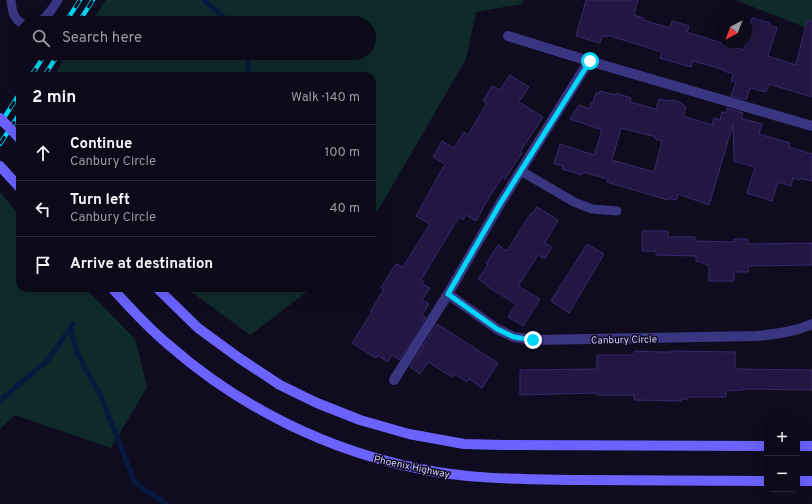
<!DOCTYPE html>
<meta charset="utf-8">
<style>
body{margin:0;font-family:Overpass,sans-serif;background:#151221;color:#f1f3f6}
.controls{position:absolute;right:12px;bottom:12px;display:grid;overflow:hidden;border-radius:8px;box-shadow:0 4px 16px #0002}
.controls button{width:36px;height:36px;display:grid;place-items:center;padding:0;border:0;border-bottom:1px solid #2c2a37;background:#0c0918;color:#f1f3f6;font:20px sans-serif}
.compass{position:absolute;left:716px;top:12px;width:36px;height:36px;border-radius:50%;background:#0c0918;box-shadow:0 4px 16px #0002;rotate:221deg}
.stop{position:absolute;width:12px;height:12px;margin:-9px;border:3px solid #00d6f6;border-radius:50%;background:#fff}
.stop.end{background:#00d6f6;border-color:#fff;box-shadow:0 1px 4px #0008}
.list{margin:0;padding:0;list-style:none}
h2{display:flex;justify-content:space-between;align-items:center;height:52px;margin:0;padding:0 16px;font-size:17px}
h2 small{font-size:13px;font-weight:400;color:#9a9aa2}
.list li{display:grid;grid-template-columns:26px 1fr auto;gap:12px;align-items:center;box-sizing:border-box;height:56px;padding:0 16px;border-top:1px solid #2c2a37}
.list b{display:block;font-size:15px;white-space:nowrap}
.list p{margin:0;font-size:13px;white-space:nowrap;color:#9a9aa2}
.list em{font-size:13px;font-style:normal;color:#9a9aa2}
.icon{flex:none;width:22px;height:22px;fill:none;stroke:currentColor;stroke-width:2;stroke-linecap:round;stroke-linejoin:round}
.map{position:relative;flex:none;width:812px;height:504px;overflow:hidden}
.search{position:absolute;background:#0c0918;box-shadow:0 4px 16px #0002;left:16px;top:16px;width:360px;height:44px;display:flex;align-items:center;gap:10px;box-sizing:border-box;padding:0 14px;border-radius:22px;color:#9a9aa2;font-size:15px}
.panel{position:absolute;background:#0c0918;box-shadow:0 4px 16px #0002;left:16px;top:72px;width:360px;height:220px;border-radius:12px}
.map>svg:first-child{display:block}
</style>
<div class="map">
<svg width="812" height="504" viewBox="0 0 812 504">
<rect width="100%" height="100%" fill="#100c20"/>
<g fill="#0f2a2a">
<path d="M106 0H525L522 4 476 12 466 59 380 207 372 217V76H54L68 53H369V23H90Z"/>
<path d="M735 0H812V30Z"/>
<path d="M0 192 20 216V288H85L135 339 147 387 111 448 15 415 0 429Z"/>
<path d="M186 288H312L250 335Z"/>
</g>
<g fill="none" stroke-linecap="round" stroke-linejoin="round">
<g stroke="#07193e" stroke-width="5">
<path d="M204 0 231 23"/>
<path d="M247 53 249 76"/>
<path d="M70 329 78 354 101 397 135 483 167 504"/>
<path d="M0 400 2 399 48 360 73 324"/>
</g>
</g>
<g fill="#211742" stroke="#38286f" fill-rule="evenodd">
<path d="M586 0H638L634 15 643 18V20L670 28 672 21 689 26 687 32 744 50 752 18 770 23 769 25 777 28 768 56 796 65 807 21H812V97L769 84 766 92 750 88 746 100 731 96 736 82 731 81 733 74 724 71 725 70 693 61 691 67 660 58 662 52 607 35V37L602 36 600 43 576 36Z"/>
<path d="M510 75 529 87 519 102 543 117 520 152 522 153 505 179 502 177 482 209H483L476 221 466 215 463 220 459 217 421 280 424 282 422 284 430 288 422 300 429 304 422 315 426 317 399 360 392 355 388 362 377 355 376 358 352 343 372 312 371 311 384 289 381 288 396 264 403 267 430 224 416 216 445 164 433 157 442 141 454 148 464 132 468 135 487 103 483 101 492 86 500 90Z"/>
<path d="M600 91 615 95 616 93 631 98 630 102 656 109 659 99 667 101 671 100 677 101 682 104 686 107 683 116 712 125 714 118 720 120 722 112 726 113 727 108 743 113 741 118 762 124 759 134 790 143 789 147 812 154V181L800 178V180L793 178 791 186 778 182 772 201 747 193 755 167 734 161 733 124 709 205 678 194 676 200 668 198V200L607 182 608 179 583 172 582 175 562 169 563 166 554 164 560 144 594 155 602 130 570 119 579 105 590 109 591 103H593L596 93 599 94ZM621 128 656 137 655 139 662 141 654 172 612 160Z"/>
<path d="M537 207 558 220 545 243 552 247 545 259 538 255 518 286 540 299 523 326 508 317 516 304 488 287V286L478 279 488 265 486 264 498 245 507 251 531 213 532 214Z"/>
<path d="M642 231H668V237H695V241L735 242 734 239H748V244L812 243V265L748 266V272H734V281H709V265L696 261V256L656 255V251H642Z"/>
<path d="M587 244 604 254 569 313 551 301Z"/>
<path d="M437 324 498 363 482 388 469 379 467 382 454 374 452 377 428 362 420 374 410 367Z"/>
<path d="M634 351 661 352H671V351L735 352V369L812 370V390L743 389V390L726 391V397H688V399H681V401L634 400V395H597V393L520 395V370L597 369V355H634Z"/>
</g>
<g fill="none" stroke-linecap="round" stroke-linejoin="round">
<g stroke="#3a3581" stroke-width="9">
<path d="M11 0C12 10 13 19 23 24"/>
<path d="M38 23C47 18 52 9 58 0"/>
<path d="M521 171 574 202 592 209 617 211"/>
</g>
<g stroke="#3a3581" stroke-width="10">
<path d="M508 36 589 61 812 126"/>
<path d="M448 294 497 329 514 337 533 340 757 336C776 334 794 332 812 324"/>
<path d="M394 380 448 294 500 204 589 61"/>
</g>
<g stroke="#6b62ff" stroke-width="10">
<path d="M0 166 20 188"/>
<path d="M112 288C130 308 149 329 170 346 241 408 329 451 421 469 473 480 528 479 581 480 643 480 705 481 767 481"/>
<path d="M157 288 198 328 239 358 280 385 317 403 360 420 409 434 464 444 503 445 767 446"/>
<path d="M797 446H812"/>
<path d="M797 481H812"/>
</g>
<defs>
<g id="rail">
<path d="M65 23 80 0"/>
<path d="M78 23 93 0"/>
<path d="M31 76 46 53"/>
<path d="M44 76 59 53"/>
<path d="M0 124 20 93"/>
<path d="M0 144 20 113"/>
</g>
</defs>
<use href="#rail" stroke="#00d6f6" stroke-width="4.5"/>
<use href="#rail" stroke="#100c20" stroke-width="3" stroke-dasharray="9" stroke-linecap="butt"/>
<path stroke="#6b62ff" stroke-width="10" d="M0 118 20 139"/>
</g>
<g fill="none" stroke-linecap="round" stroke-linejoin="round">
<path stroke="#00d6f6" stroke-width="5" d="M533 340 514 337 497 329 448 294 500 204 590 61"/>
</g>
<g text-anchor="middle" stroke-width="3" stroke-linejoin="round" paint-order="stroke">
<g font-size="10" fill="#d3cbff" stroke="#100c20">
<text transform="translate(624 339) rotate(-1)" y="4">Canbury Circle</text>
<text transform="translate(412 466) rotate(12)" y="4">Phoenix Highway</text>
</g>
</g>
</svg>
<div class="controls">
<button>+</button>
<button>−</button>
</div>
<svg class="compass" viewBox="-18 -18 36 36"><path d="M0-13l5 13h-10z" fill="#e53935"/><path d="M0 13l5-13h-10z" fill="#9a9aa2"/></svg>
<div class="stop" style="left:590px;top:61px"></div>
<div class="stop end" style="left:533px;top:340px"></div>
<div class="search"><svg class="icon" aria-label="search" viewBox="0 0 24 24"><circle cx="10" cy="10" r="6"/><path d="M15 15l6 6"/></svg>Search here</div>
<section class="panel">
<h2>2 min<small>Walk · 140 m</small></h2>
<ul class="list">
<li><svg class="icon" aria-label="ahead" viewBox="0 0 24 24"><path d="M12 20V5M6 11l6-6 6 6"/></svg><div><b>Continue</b><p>Canbury Circle</p></div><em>100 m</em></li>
<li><svg class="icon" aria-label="left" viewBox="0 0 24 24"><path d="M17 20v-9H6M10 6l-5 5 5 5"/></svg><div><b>Turn left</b><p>Canbury Circle</p></div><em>40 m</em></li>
<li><svg class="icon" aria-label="arrive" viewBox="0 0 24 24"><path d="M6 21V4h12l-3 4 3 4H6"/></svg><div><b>Arrive at destination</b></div></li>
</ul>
</section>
</div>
